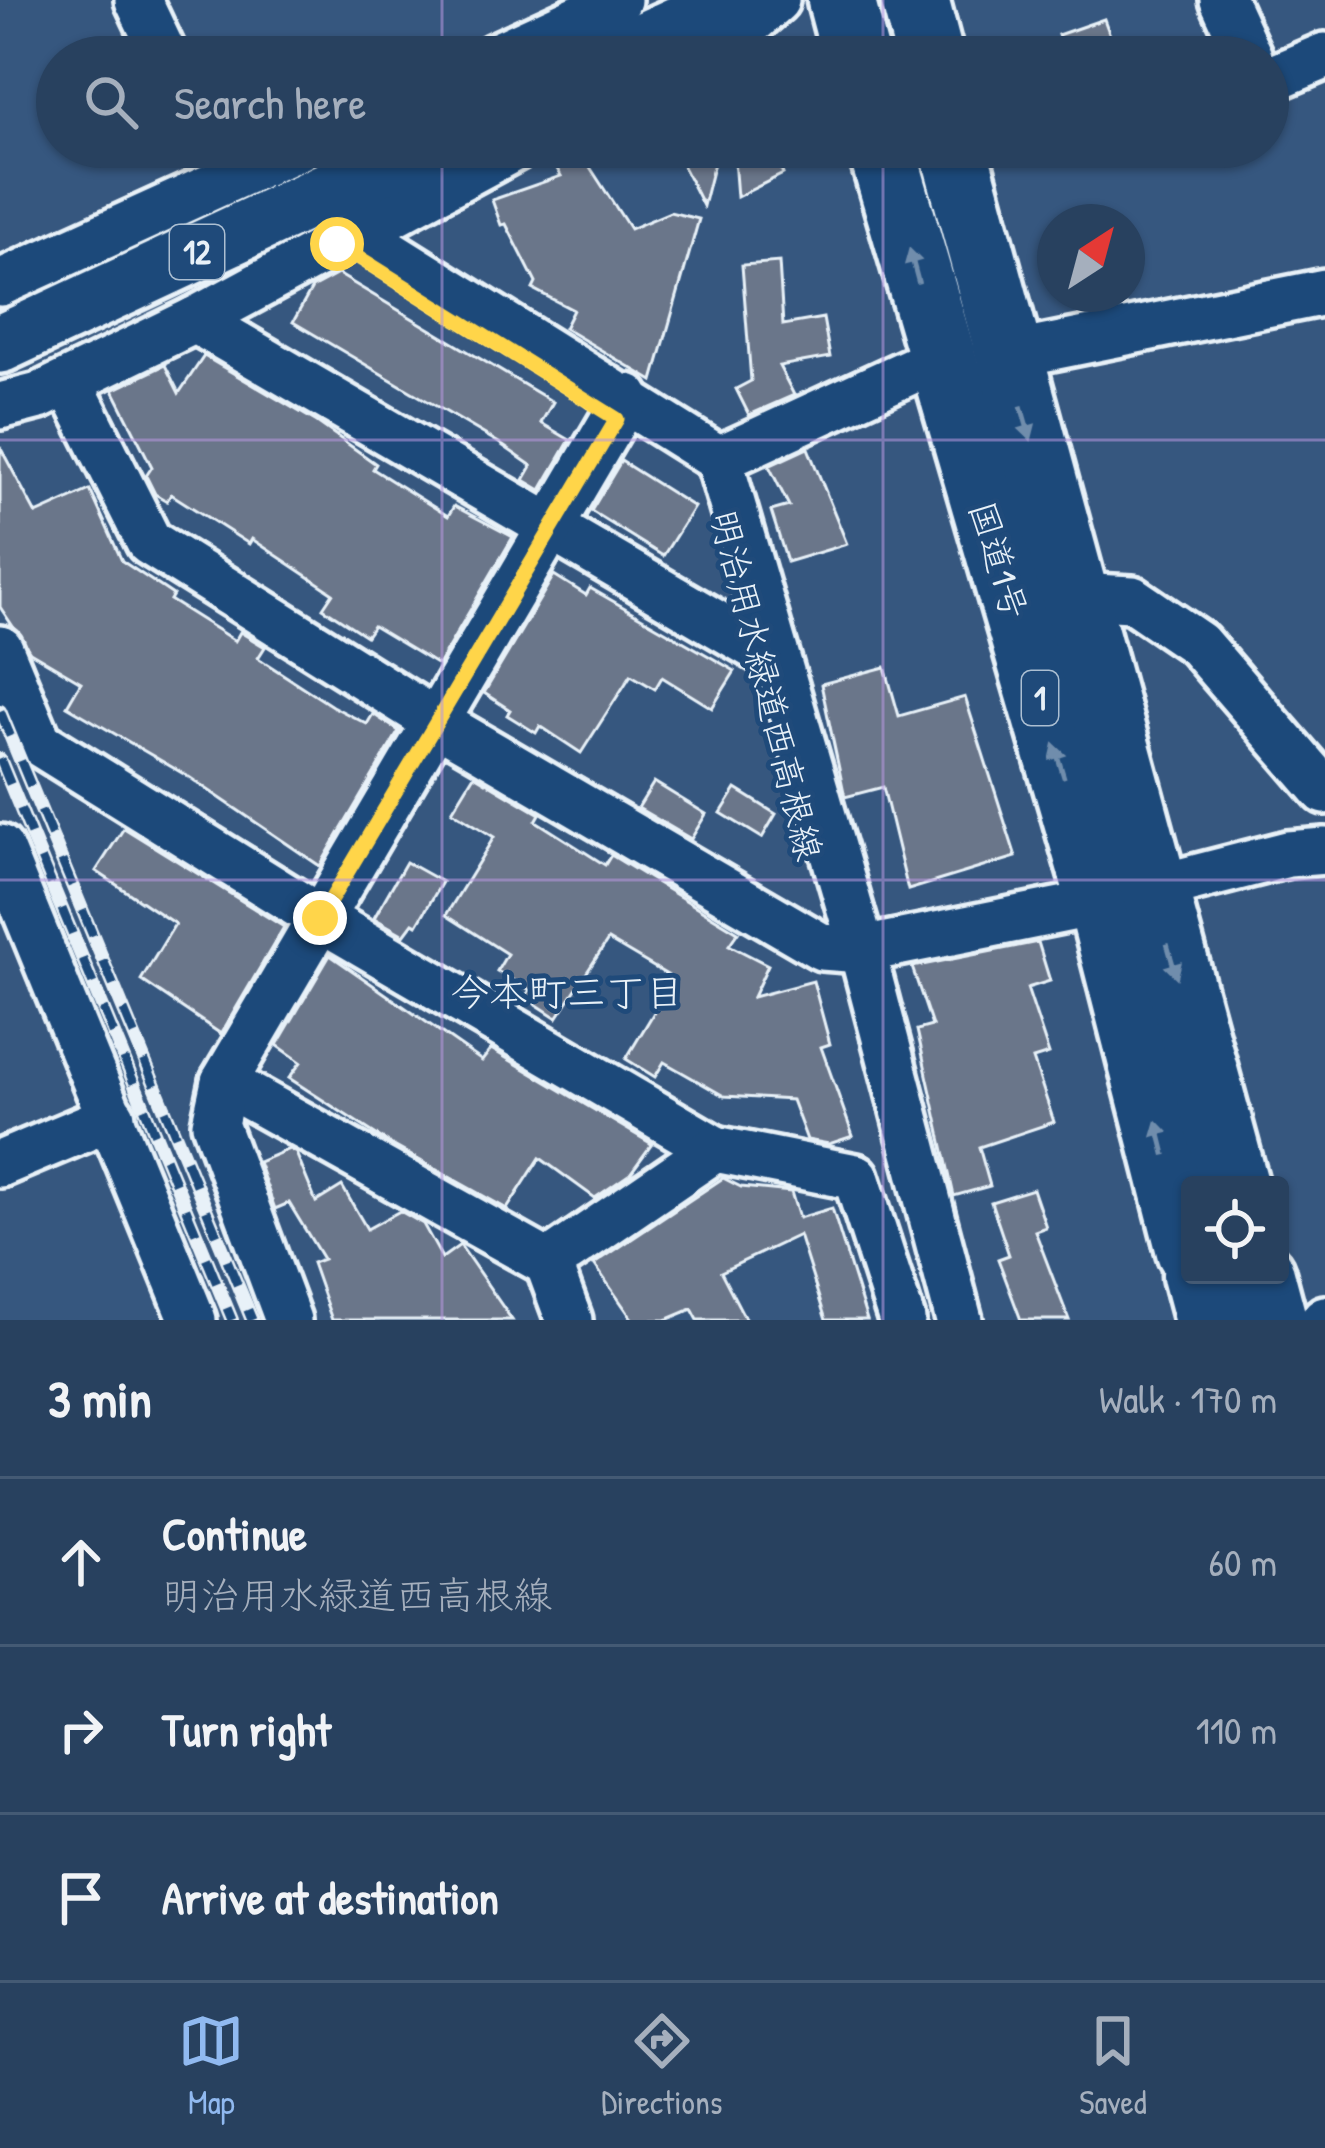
<!DOCTYPE html>
<meta charset="utf-8">
<style>
body{margin:0;font-family:"Patrick Hand","Klee One",sans-serif;background:#304865;color:#f1f3f6}
.controls{position:absolute;right:36px;bottom:36px;display:grid;overflow:hidden;border-radius:12px;box-shadow:0 3px 9px #0004}
.controls button{width:108px;height:108px;display:grid;place-items:center;padding:0;border:0;border-bottom:3px solid #445a74;background:#28415f;color:#f1f3f6;font:60px sans-serif}
.compass{position:absolute;left:1037px;top:204px;width:108px;height:108px;border-radius:50%;background:#28415f;box-shadow:0 3px 9px #0004;rotate:36deg}
.stop{position:absolute;width:36px;height:36px;margin:-27px;border:9px solid #ffd54a;border-radius:50%;background:#fff}
.stop.end{background:#ffd54a;border-color:#fff;box-shadow:0 3px 12px #0008}
.list{margin:0;padding:0;list-style:none}
h2{display:flex;justify-content:space-between;align-items:center;height:156px;margin:0;padding:0 48px;font-size:51px}
h2 small{font-size:39px;font-weight:400;color:#a5afbd}
.list li{display:grid;grid-template-columns:78px 1fr auto;gap:36px;align-items:center;box-sizing:border-box;height:168px;padding:0 48px;border-top:3px solid #445a74}
.list b{display:block;font-size:45px;white-space:nowrap}
.list p{margin:0;font-size:39px;white-space:nowrap;color:#a5afbd}
.list em{font-size:39px;font-style:normal;color:#a5afbd}
.icon{flex:none;width:66px;height:66px;fill:none;stroke:currentColor;stroke-width:2;stroke-linecap:round;stroke-linejoin:round}
.map{position:relative;flex:none;width:1325px;height:1320px;overflow:hidden}
.search{position:absolute;background:#28415f;box-shadow:0 3px 9px #0004;left:36px;right:36px;top:36px;height:132px;display:flex;align-items:center;gap:30px;box-sizing:border-box;padding:0 42px;border-radius:66px;color:#a5afbd;font-size:45px}
.sheet{height:660px;background:#28415f}
nav{display:flex;justify-content:space-around;align-items:center;box-sizing:border-box;height:168px;border-top:3px solid #445a74;background:#28415f;font-size:33px;color:#a5afbd}
nav a{display:grid;justify-items:center;gap:6px}
nav .on{color:#90b9f0}
.map>svg:first-child{display:block}
</style>
<div class="map">
<svg width="1325" height="1320" viewBox="0 0 1325 1320">
<rect width="100%" height="100%" fill="#36577f"/>
<filter id="ink" filterUnits="userSpaceOnUse"><feTurbulence type="fractalNoise" baseFrequency=".00833" numOctaves="2"/><feDisplacementMap in="SourceGraphic" scale="24" xChannelSelector="R" yChannelSelector="G"/><feConvolveMatrix kernelMatrix="1 2 1 2 8 2 1 2 1" color-interpolation-filters="sRGB"/></filter>
<g filter="url(#ink)">
<g fill="#6b768a" stroke="#e8f1f8" stroke-width="3">
<path d="M1104 19 1118 57H1066L1058 35Z"/>
<path d="M545 147H577L630 229 670 212 699 219 653 381 564 328 573 310 533 289 536 283 506 224 501 225 492 200 561 176Z"/>
<path d="M673 147H718L703 206Z"/>
<path d="M733 147H773L783 174 737 197Z"/>
<path d="M779 262 783 325 823 318 830 357 779 366 794 395 749 415 736 389 751 381 742 265Z"/>
<path d="M338 274 553 402 541 423 570 440 541 490 524 480 532 466 499 443 293 322 312 288Z"/>
<path d="M204 356 317 422 376 464 373 469 448 516 454 506 513 537 438 665 373 626 366 636 323 608 333 593 252 539 249 544 171 494 167 501 155 494 146 476 152 467 113 390 165 365 179 393Z"/>
<path d="M0 447 36 514 90 490 122 561 173 595 170 600 235 641 240 632 265 647 258 658 332 706 367 724 373 714 399 731 320 866 189 777 67 706 81 682 30 652 0 607Z"/>
<path d="M808 448 847 544 787 562 771 511 789 506 769 466Z"/>
<path d="M621 461 694 507 663 556 591 511Z"/>
<path d="M554 575 586 595 590 588 735 671 712 708 662 677 655 689 631 675 581 753 540 726 536 733 507 715 510 710 484 693Z"/>
<path d="M885 667 899 716 965 697 1016 857 908 890 883 787 845 797 821 684Z"/>
<path d="M474 775 540 814 536 821 605 865 611 855 738 932 729 945 768 965 753 997 813 981 830 1044 821 1047 853 1136 829 1144 807 1140 792 1100 724 1096 664 1062 655 1077 626 1059 674 979 608 940 557 1018 525 997 530 990 497 971 507 954 446 915 494 837 452 811Z"/>
<path d="M654 782 706 814 691 839 638 808Z"/>
<path d="M736 789 776 814 762 838 721 813Z"/>
<path d="M124 828 284 927 221 1034 141 980 175 924 96 871Z"/>
<path d="M406 862 442 882 417 925 413 923 404 935 374 918Z"/>
<path d="M1038 942 1050 981 1027 988 1049 1054 1033 1059 1054 1122 979 1147 990 1186 954 1196 917 1030 932 1026 912 967Z"/>
<path d="M330 955 482 1061 491 1049 652 1144 630 1174 595 1198 540 1158 507 1209 392 1145 289 1078 301 1062 277 1045Z"/>
<path d="M289 1149 296 1153 316 1202 342 1186 367 1229 400 1211 423 1224 442 1258 460 1245 512 1320H332L312 1263 323 1259 289 1203 275 1209 258 1162Z"/>
<path d="M723 1178 741 1187 791 1192 799 1218 832 1208 867 1320H826L799 1235 721 1272 746 1320H698L692 1309 666 1320H633L594 1264Z"/>
<path d="M1033 1189 1046 1227 1035 1231 1069 1320H1021L998 1259 1009 1255 991 1202Z"/>
</g>
<g fill="none" stroke-linecap="round" stroke-linejoin="round">
<defs>
<g id="minor">
<path d="M138 0 165 57"/>
<path d="M1223 0 1249 57"/>
<path d="M494 57 618 0"/>
<path d="M711 57 776 0"/>
<path d="M1268 80 1325 56"/>
<path d="M358 233 719 459 862 950 959 1320"/>
<path d="M0 283 299 147"/>
<path d="M195 320 775 658"/>
<path d="M1007 356 1325 292"/>
<path d="M69 382 149 542 438 723 822 947 862 950 1101 902"/>
<path d="M0 406 39 396 195 320 516 147"/>
<path d="M719 459 939 358"/>
<path d="M1075 596 1132 599 1198 644 1325 791"/>
<path d="M0 649 39 743 320 918 715 1149"/>
<path d="M0 848 193 1320"/>
<path d="M1152 889 1288 854 1325 851"/>
<path d="M224 1082 548 1263 569 1320"/>
<path d="M0 1164 112 1117"/>
<path d="M548 1263 715 1149 856 1177 902 1320"/>
<path d="M288 1320 215 1124 224 1082 627 397"/>
<path d="M1324 1320 1325 1319"/>
</g>
<g id="major">
<path d="M609 57 733 0"/>
<path d="M0 344 422 147"/>
</g>
<g id="highway">
<path d="M841 0 856 57"/>
<path d="M915 0 930 57"/>
<path d="M881 147 1101 902 1190 1251"/>
<path d="M953 147 1235 1185"/>
<path d="M1196 1275 1208 1320"/>
<path d="M1261 1275 1273 1320"/>
</g>
</defs>
<use href="#minor" stroke="#e8f1f8" stroke-width="54"/>
<use href="#major" stroke="#e8f1f8" stroke-width="66"/>
<use href="#highway" stroke="#e8f1f8" stroke-width="75"/>
<use href="#minor" stroke="#1f4a7a" stroke-width="45"/>
<use href="#major" stroke="#1f4a7a" stroke-width="57"/>
<use href="#highway" stroke="#1f4a7a" stroke-width="66"/>
<defs>
<g id="rail">
<path d="M0 711 252 1320"/>
<path d="M0 759 232 1320"/>
</g>
</defs>
<use href="#rail" stroke="#e8f1f8" stroke-width="14"/>
<use href="#rail" stroke="#1f4a7a" stroke-width="9" stroke-dasharray="27" stroke-linecap="butt"/>
</g>
<defs><path id="oneway-solid" d="M-6-.8H1V-3.2L6.5 0L1 3.2V.8H-6Z" transform="scale(3)"/></defs>
<g fill="#6f8dac">
<use href="#oneway-solid" transform="translate(914 266) rotate(-105)"/>
<use href="#oneway-solid" transform="translate(1026 423) rotate(74)"/>
<use href="#oneway-solid" transform="translate(1059 761) rotate(-107)"/>
<use href="#oneway-solid" transform="translate(1172 961) rotate(74)"/>
<use href="#oneway-solid" transform="translate(1161 1138) rotate(-104)"/>
</g>
</g>
<g fill="none" stroke-linecap="round" stroke-linejoin="round" filter="url(#ink)">
<path stroke="#ffd54a" stroke-width="15" d="M320 918 617 419 337 244"/>
</g>
<path fill="none" stroke="#b798de" stroke-width="3" stroke-opacity="0.55" d="M442 0V57M883 0V57M442 147V1320M883 147V1320M0 440H1325M0 880H1325"/>
<g text-anchor="middle" stroke-width="10" stroke-linejoin="round" paint-order="stroke">
<g fill="#1f4a7a" stroke="#acbfd2" stroke-width="3">
<rect x="170" y="225" width="54" height="54" rx="9"/>
<rect x="1022" y="671" width="36" height="54" rx="9"/>
</g>
<g font-size="33" font-weight="bold" fill="#e8f1f8">
<text x="197" y="264">12</text>
<text x="1040" y="710">1</text>
</g>
<g font-size="36" fill="#e8f1f8" stroke="#1f4a7a">
<text transform="translate(999 560) rotate(73)" y="13">国道1号</text>
<text transform="translate(767 685) rotate(76)" y="13">明治用水緑道西高根線</text>
</g>
<g font-size="39" fill="#e8f1f8" stroke="#1f4a7a">
<text x="567" y="1006">今本町三丁目</text>
</g>
</g>
</svg>
<div class="controls">
<button><svg class="icon" aria-label="locate" viewBox="0 0 24 24"><circle cx="12" cy="12" r="6"/><path d="M12 2v4M12 18v4M2 12h4M18 12h4"/></svg></button>
</div>
<svg class="compass" viewBox="-18 -18 36 36"><path d="M0-13l5 13h-10z" fill="#e53935"/><path d="M0 13l5-13h-10z" fill="#a5afbd"/></svg>
<div class="stop" style="left:337px;top:244px"></div>
<div class="stop end" style="left:320px;top:918px"></div>
<div class="search"><svg class="icon" aria-label="search" viewBox="0 0 24 24"><circle cx="10" cy="10" r="6"/><path d="M15 15l6 6"/></svg>Search here</div>
</div>
<section class="sheet">
<h2>3 min<small>Walk · 170 m</small></h2>
<ul class="list">
<li><svg class="icon" aria-label="ahead" viewBox="0 0 24 24"><path d="M12 20V5M6 11l6-6 6 6"/></svg><div><b>Continue</b><p>明治用水緑道西高根線</p></div><em>60 m</em></li>
<li><svg class="icon" aria-label="right" viewBox="0 0 24 24"><path d="M7 20v-9h11M14 6l5 5-5 5"/></svg><div><b>Turn right</b></div><em>110 m</em></li>
<li><svg class="icon" aria-label="arrive" viewBox="0 0 24 24"><path d="M6 21V4h12l-3 4 3 4H6"/></svg><div><b>Arrive at destination</b></div></li>
</ul>
</section>
<nav>
<a class="on"><svg class="icon" aria-label="map" viewBox="0 0 24 24"><path d="M3 6l6-2 6 2 6-2v14l-6 2-6-2-6 2zM9 4v14M15 6v14"/></svg>Map</a>
<a><svg class="icon" aria-label="directions" viewBox="0 0 24 24"><path d="M12 3l9 9-9 9-9-9zM9 14v-3h6M13 9l2 2-2 2"/></svg>Directions</a>
<a><svg class="icon" aria-label="saved" viewBox="0 0 24 24"><path d="M7 4h10v16l-5-4-5 4z"/></svg>Saved</a>
</nav>
